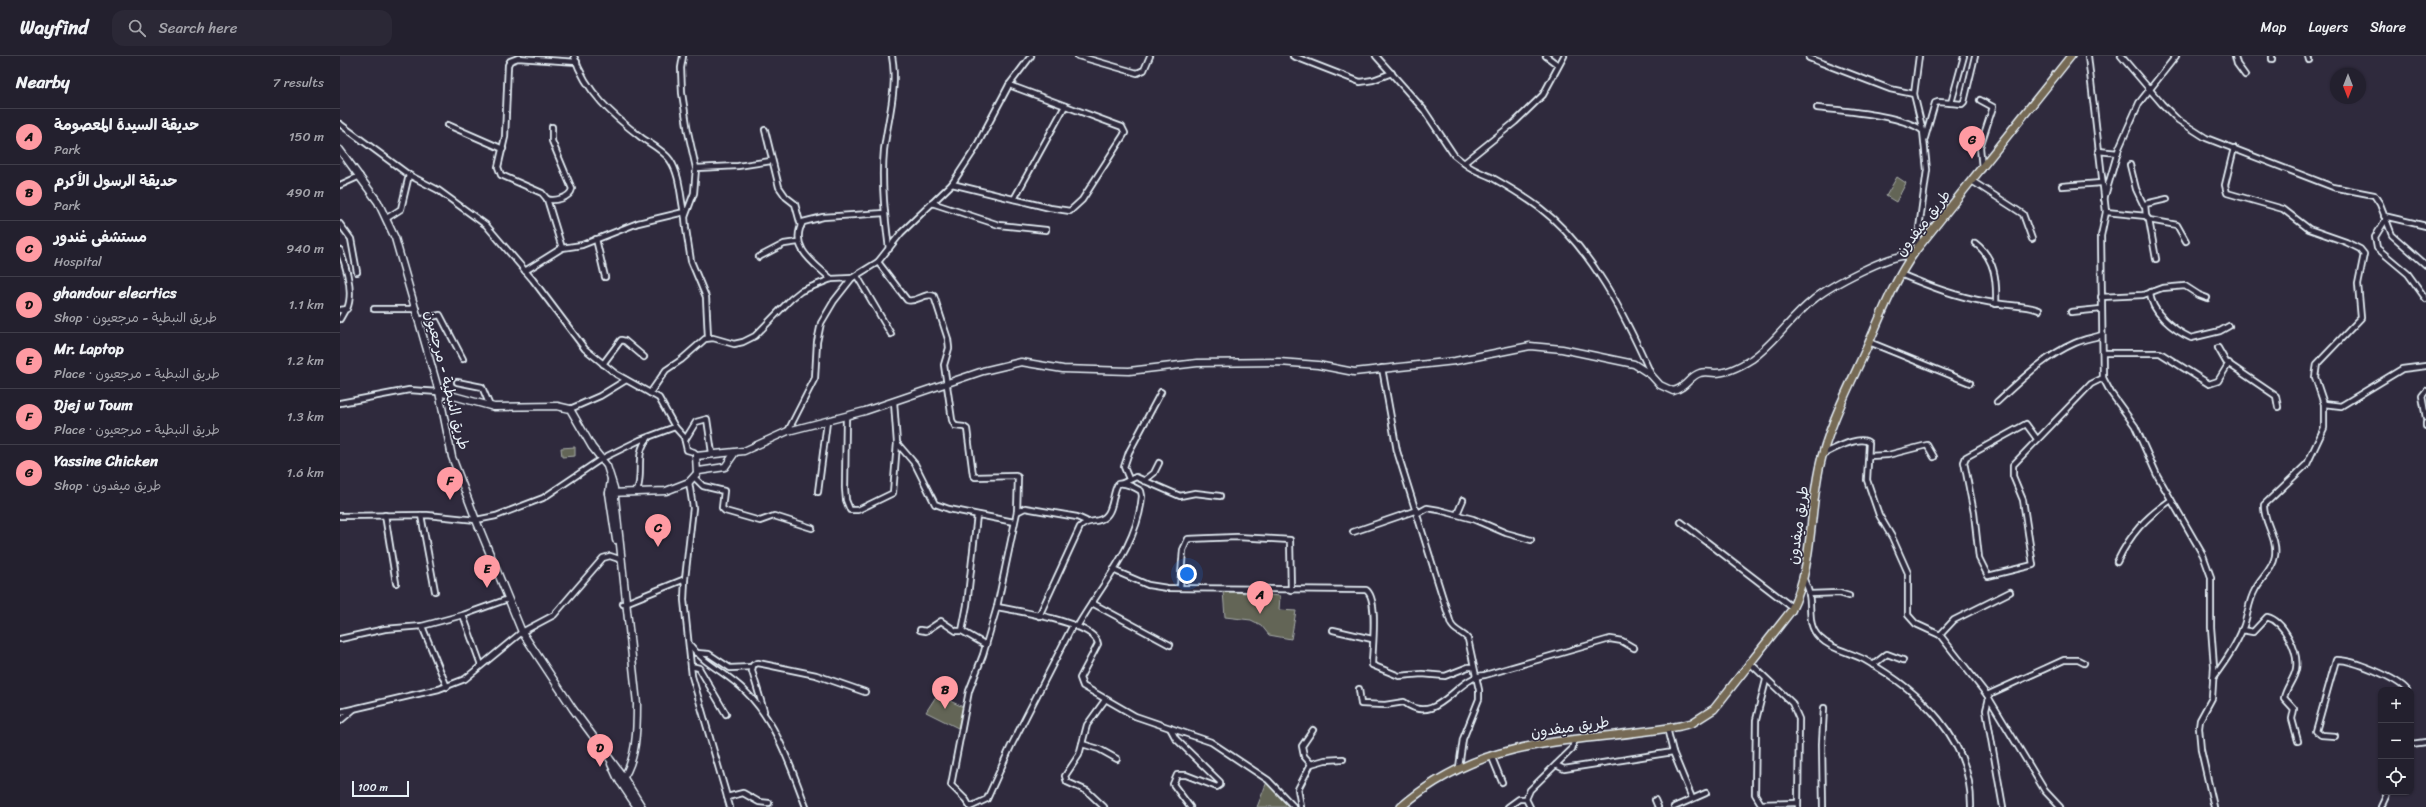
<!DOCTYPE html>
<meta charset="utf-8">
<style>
body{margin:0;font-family:Sriracha,"Playpen Sans Arabic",sans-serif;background:#2b2836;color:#f1f3f6}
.controls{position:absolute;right:12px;bottom:12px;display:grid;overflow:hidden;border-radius:8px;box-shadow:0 1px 3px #0004}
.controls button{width:36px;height:36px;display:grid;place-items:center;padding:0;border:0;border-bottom:1px solid #403e4a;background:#23202e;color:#f1f3f6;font:20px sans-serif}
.compass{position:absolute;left:1990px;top:12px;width:36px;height:36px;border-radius:50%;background:#23202e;box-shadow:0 1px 3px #0004;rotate:180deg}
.scale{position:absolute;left:12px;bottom:10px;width:57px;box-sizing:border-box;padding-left:4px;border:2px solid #e8f1f8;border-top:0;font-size:11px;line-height:14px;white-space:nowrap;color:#e8f1f8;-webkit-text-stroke:3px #2f2a3d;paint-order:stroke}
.you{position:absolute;left:847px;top:518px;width:14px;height:14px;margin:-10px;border:3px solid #fff;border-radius:50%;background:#1a73e8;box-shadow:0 0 0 6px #1a73e833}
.badge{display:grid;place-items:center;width:26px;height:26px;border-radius:50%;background:#ff9aa2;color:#111;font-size:13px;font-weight:700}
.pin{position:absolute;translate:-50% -33px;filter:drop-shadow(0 1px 2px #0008)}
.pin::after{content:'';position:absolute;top:21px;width:14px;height:12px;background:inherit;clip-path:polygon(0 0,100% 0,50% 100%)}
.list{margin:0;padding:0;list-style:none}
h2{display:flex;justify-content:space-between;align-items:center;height:52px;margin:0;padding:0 16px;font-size:17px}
h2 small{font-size:13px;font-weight:400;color:#a3a3aa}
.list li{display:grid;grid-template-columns:26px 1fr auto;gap:12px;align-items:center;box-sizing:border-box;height:56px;padding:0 16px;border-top:1px solid #403e4a}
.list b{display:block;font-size:15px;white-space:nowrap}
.list p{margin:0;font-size:13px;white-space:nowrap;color:#a3a3aa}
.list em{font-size:13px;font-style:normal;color:#a3a3aa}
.icon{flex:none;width:22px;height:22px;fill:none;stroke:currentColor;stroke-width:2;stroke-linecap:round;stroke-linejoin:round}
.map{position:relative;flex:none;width:2086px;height:751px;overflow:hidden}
header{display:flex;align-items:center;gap:24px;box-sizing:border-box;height:56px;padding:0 20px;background:#23202e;border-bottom:1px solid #403e4a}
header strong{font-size:19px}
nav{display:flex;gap:22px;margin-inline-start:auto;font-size:14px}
.search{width:280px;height:36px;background:#2b2836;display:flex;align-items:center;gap:10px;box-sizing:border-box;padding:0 14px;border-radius:12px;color:#a3a3aa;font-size:15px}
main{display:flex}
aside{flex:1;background:#23202e}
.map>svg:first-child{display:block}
</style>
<header>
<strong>Wayfind</strong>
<div class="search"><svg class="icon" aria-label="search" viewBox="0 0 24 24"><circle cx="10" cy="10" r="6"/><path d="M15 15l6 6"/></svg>Search here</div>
<nav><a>Map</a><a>Layers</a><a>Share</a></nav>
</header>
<main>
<aside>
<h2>Nearby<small>7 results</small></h2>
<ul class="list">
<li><span class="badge">A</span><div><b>حديقة السيدة المعصومة</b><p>Park</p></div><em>150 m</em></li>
<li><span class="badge">B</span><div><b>حديقة الرسول الأكرم</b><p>Park</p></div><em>490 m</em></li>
<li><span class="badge">C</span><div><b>مستشفى غندور</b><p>Hospital</p></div><em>940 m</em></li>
<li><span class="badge">D</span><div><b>ghandour elecrtics</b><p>Shop · طريق النبطية - مرجعيون</p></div><em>1.1 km</em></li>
<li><span class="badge">E</span><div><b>Mr. Laptop</b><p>Place · طريق النبطية - مرجعيون</p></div><em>1.2 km</em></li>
<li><span class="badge">F</span><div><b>Djej w Toum</b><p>Place · طريق النبطية - مرجعيون</p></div><em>1.3 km</em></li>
<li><span class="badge">G</span><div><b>Yassine Chicken</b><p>Shop · طريق ميفدون</p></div><em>1.6 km</em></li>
</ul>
</aside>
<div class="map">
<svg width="2086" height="751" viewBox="0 0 2086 751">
<rect width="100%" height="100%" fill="#2f2a3d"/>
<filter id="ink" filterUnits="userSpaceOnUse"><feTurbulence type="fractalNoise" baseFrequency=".025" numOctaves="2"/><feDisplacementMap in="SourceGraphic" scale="8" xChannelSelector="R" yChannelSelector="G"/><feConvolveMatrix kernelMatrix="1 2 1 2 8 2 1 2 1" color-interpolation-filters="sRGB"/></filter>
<g filter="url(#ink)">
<g fill="#636557" stroke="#a6aba8">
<path d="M1557 121 1566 127 1556 146 1546 140Z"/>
<path d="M235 391V400L222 401 221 392Z"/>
<path d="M883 535 940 540 939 554 956 555 951 583 929 579 921 569 911 564 885 561Z"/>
<path d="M597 639 623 651 618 672 586 656Z"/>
<path d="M928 723 953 751H917Z"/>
</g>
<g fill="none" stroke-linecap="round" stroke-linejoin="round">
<defs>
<g id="street">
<path d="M234 0C246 36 272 59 302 82 311 88 324 95 330 104 341 120 340 143 345 161"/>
<path d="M343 0 341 12 342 37 348 76 356 112 354 137 345 161 346 173 351 205 366 241 368 281"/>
<path d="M738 0 797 17 804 14 810 0"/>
<path d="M953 0 1020 26 1033 24 1052 17"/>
<path d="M1036 0 1084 54 1114 99 1124 107 1175 66 1203 39 1224 0"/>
<path d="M1206 0 1218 9"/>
<path d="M1579 0 1574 38 1583 75"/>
<path d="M1748 0 1766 156 1761 180 1763 322 1771 337 1795 370 1817 419 1863 499 1871 521V571L1874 611 1872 642 1860 664 1859 672 1861 694 1874 751"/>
<path d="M1781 0 1822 48 1838 64 1866 82 1993 131 2034 139 2040 148 2052 179 2086 209"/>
<path d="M1895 0 1897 8 1905 19"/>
<path d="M1932 0V3"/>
<path d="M1968 0 1969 4"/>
<path d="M1469 2 1550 33 1574 38"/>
<path d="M1640 44 1653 51 1640 91 1642 113"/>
<path d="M1611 47 1622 48 1624 46 1635 0"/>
<path d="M1477 52C1503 55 1564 59 1583 75L1587 114 1576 194"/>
<path d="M0 68 69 119 98 134 146 169 193 224 245 293 276 318 319 342 335 371 300 384 261 403 203 442 156 460 136 464 87 459 0 460"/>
<path d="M108 69 163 93"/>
<path d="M425 74 439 131 446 141 455 148 461 170"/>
<path d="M1585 82 1595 47 1598 46 1611 47 1624 0"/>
<path d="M1758 95 1778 97"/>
<path d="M1124 107C1132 114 1142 117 1151 121 1167 130 1185 141 1200 152 1252 192 1285 260 1311 318"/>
<path d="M1790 109 1796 133 1804 150"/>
<path d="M356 112 398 110 431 105"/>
<path d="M1632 125 1683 158 1692 183"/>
<path d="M612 128 710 152 730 155 742 144 785 77 782 71 669 29"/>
<path d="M0 129 20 120"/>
<path d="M1722 130 1761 127"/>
<path d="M207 143C214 146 230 142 232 133L212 85V71"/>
<path d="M674 143 725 50"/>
<path d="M1764 143 1779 92 1799 47 1836 0"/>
<path d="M592 147 659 169 706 174"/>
<path d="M1766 156 1806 160 1809 164 1837 169 1846 185"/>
<path d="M1806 160 1805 148 1827 143"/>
<path d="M2044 160 2086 170"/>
<path d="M47 162 61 153 69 119"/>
<path d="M2046 163 2035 181 2037 192 2068 218 2086 243"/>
<path d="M1809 164 1816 203"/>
<path d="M0 168 11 183 17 216"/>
<path d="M256 183 265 221"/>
<path d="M1635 187C1655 202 1657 224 1656 248"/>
<path d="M222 192 207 143 202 137 161 119 158 111 165 81 168 9 170 5 178 2 237 6"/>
<path d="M549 193C545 161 541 127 544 94 548 62 558 33 552 0"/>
<path d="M0 194C6 210 14 237 7 253L0 254"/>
<path d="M419 201 444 188 458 186"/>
<path d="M538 206 561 177 612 128 635 93 669 29 691 0"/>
<path d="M185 215 222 192 242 189 298 167 344 156"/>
<path d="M1560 218C1589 230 1617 241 1648 246 1665 250 1683 248 1699 254"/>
<path d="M517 220 551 278"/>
<path d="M512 222 538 206 567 244C577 247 584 236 594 240L608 283 609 292 604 309 612 364 615 370 624 371 627 373 633 419 635 421 676 420 678 421 677 456 657 551 643 599 629 635 611 729 626 744 630 751 647 743 671 690 733 569"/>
<path d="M491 223C475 208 448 191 463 166L483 161 545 157"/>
<path d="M1810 236C1811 257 1834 274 1851 282L1880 275 1889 270"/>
<path d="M1761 241 1803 239 1822 232 1845 230 1859 239 1867 242"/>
<path d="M34 253H76"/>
<path d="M1731 256 1761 253"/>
<path d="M0 263 5 254"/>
<path d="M79 264 100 259 123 303"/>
<path d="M1529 286 1630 327"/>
<path d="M1878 292 1886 306 1936 340 1938 351"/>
<path d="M1763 297H1820L1869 328 1878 325 1889 307"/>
<path d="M263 308 281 284 285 285 304 301"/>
<path d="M1042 312 1057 395 1111 568C1115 576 1123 576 1128 583L1139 634V643L1123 683 1119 711"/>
<path d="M117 326 142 331 150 350"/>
<path d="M2086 335 2082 340 2086 362"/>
<path d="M310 337 326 314 341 304 365 283 373 282 394 288 403 286 415 280 451 243 461 235 491 223 512 222 494 245 481 267 477 286 475 322 448 375"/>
<path d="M554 346 557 387 575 408 595 448 609 453 674 466"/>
<path d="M1657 346C1682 323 1705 300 1735 287 1744 283 1753 282 1762 279"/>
<path d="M0 347 69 334 99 336"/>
<path d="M1984 348 2001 350 2062 313 2086 310"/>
<path d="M230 353 260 340 286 324"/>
<path d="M506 361 505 432 506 444 510 454H518L553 437 557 387"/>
<path d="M2086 367V370"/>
<path d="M335 371 344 381 347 394 354 396 356 400"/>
<path d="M1697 383 1686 368 1626 401 1624 406 1634 457 1639 502 1648 520 1693 509 1683 444 1673 420V409L1751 328 1763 322"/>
<path d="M345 384 356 366 367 363 372 397"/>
<path d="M1483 398C1493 394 1520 378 1529 387L1527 424 1539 459 1552 481 1568 517V559L1576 568 1600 579 1647 639 1705 735 1720 751"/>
<path d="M1529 400 1548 399 1587 389 1594 401"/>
<path d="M354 421 363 430 384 435 382 452 385 455 420 465 434 460 472 472"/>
<path d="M789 423 784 411 789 396 821 336"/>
<path d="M804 425 814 417 819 407"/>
<path d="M783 427 796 421 840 440 855 437 880 440"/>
<path d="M297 435C304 417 294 397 308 382"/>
<path d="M478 436 487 366"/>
<path d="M677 456 685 452 737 461 746 465"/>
<path d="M1078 457 1087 452 1099 454 1133 463 1166 477 1191 484"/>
<path d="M1117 458 1123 444"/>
<path d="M45 459 56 527"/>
<path d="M81 459 95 535"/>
<path d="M1341 466 1453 552"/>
<path d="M1013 476 1077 454"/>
<path d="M1777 506C1791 477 1805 462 1831 444"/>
<path d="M773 514 808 529 827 532 1026 534C1039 542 1032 594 1032 609L1059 620 1082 618 1105 620 1128 611H1132"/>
<path d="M1463 521C1465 527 1469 533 1469 538 1472 554 1467 569 1479 581 1492 594 1510 596 1525 604 1580 635 1632 683 1631 751"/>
<path d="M345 523 353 452 349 426"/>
<path d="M840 531 843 494 848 483 897 481 950 484 951 534"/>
<path d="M1469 538 1499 537 1509 540"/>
<path d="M752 547 830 589"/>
<path d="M283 548 345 523 344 544 352 620 390 751"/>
<path d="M657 551C676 555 755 566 758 588L740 622 743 630 795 660 871 686 928 724 954 751"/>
<path d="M123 559 168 543"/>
<path d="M699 560 740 471C749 462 757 468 765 461 774 454 772 437 778 428 785 426 794 431 801 435L802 440C798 490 761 529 737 571"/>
<path d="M580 574 586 575 601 565 616 575H622L627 549 637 459"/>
<path d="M993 574 1032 583"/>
<path d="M1902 574 1913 576 1927 561C1944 565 1959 596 1956 613 1954 624 1946 631 1944 642L1954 653 1952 663 1958 685"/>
<path d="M622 575 646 589"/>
<path d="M1600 579 1614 564 1670 536"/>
<path d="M0 583 45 573 82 570"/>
<path d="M351 590C365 609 389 618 405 635 436 665 451 711 466 751"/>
<path d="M356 597 369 598 390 612 412 611"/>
<path d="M1409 606 1452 647 1459 663 1458 751"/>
<path d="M1533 609 1547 598 1563 604"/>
<path d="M351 610 359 612 386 658"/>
<path d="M1873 622C1885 606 1896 590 1903 572 1908 560 1908 546 1915 534 1921 522 1933 513 1935 500 1938 482 1923 466 1924 449L1967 408 1984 372V348L1975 321 1977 308 2021 262 2018 228 2024 198 2020 193 2006 186 1969 173 1943 153 1887 137 1885 129 1894 92"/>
<path d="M1426 624 1416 664 1415 738 1421 748 1457 747"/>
<path d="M107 631 82 570 123 559 141 609"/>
<path d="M1019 633 1021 648 1045 649 1064 646C1098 672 1115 621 1145 619L1270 583 1282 585 1294 592"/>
<path d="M1647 639 1724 604H1738L1744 607"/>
<path d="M1649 642 1646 654 1663 751"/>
<path d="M424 655 412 615 413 609 418 607 476 619 525 636"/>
<path d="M0 656 99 633 125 623 182 576 214 559 263 502 270 500 282 504"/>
<path d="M0 665 14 653"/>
<path d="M830 672 836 683 880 726V729L877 731 846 719H837L833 728 850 751"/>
<path d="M1327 672 1333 696 1352 742"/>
<path d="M1995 680 1981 679 1976 675 1996 604C2012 603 2057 622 2067 634"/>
<path d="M742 688 759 693 777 703"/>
<path d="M2071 688 2086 686"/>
<path d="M1151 699 1162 726"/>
<path d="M971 708 964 700 962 690 973 674"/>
<path d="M1216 709 1224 713 1333 696"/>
<path d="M387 741 403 737 419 746 429 747"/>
<path d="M1315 744 1318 751"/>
<path d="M764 751 747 735 727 726 725 720 739 699 747 669 765 644"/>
<path d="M961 751 958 733 971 708 985 704 1003 703"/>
<path d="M1168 751 1179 743H1186"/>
<path d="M1190 751 1186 743 1190 734 1232 693 1235 683"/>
<path d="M1334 751 1366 737"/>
<path d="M1483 751 1482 688 1484 652"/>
<path d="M2041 751 2048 736"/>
</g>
<g id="secondary">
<path d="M0 94 38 146 55 182 99 336 112 401 136 464 182 576 233 653 284 722 302 751"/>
<path d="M99 336 154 351 217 350 230 353 252 391 267 410 274 432 297 648C297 671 297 707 280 726"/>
<path d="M357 417 356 400 404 395 448 375 525 355 643 315 681 306 723 313 789 315 857 307 939 306 978 309 1014 316 1115 305 1190 290 1222 293 1294 308 1311 319 1320 329 1333 335C1347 332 1349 320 1360 317 1365 315 1370 317 1375 317 1388 317 1401 310 1412 303 1436 286 1450 262 1473 244 1488 231 1553 195 1572 200"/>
<path d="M271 424 269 437 276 484"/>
<path d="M269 437 326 435 349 426 359 415 385 411 394 398"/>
<path d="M271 708 277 721 297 751"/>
</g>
<path id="primary" d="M1061 751C1147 676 1235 689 1340 670L1352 667 1374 653 1451 555C1473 512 1469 460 1479 413 1488 370 1510 329 1528 289 1542 257 1555 223 1576 194L1731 0"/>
</defs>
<use href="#street" stroke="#e8f1f8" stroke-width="8"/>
<use href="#secondary" stroke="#e8f1f8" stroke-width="9"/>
<use href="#primary" stroke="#e8f1f8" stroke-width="10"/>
<use href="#street" stroke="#2f2a3d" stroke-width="4.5"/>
<use href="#secondary" stroke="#2f2a3d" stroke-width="6"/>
<use href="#primary" stroke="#766a55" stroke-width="7"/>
</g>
</g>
<g text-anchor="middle" stroke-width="3" stroke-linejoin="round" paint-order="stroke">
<g font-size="15" fill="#e8f1f8" stroke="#2f2a3d">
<text transform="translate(1583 167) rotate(-52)" y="5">طريق ميفدون</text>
<text transform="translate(107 324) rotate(76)" y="5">طريق النبطية - مرجعيون</text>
<text transform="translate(1458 469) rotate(-82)" y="5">طريق ميفدون</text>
<text transform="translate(1230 671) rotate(-8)" y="5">طريق ميفدون</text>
</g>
</g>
</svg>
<div class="controls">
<button>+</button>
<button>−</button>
<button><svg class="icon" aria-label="locate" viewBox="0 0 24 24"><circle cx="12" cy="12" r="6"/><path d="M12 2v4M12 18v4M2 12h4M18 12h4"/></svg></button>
</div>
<svg class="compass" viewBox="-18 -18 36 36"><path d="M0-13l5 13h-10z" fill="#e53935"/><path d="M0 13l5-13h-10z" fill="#a3a3aa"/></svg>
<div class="scale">100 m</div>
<div class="you"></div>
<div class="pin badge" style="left:920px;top:558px">A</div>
<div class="pin badge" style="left:605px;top:653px">B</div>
<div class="pin badge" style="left:318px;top:491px">C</div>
<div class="pin badge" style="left:260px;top:711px">D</div>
<div class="pin badge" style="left:147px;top:532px">E</div>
<div class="pin badge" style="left:110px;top:444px">F</div>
<div class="pin badge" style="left:1632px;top:103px">G</div>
</div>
</main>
